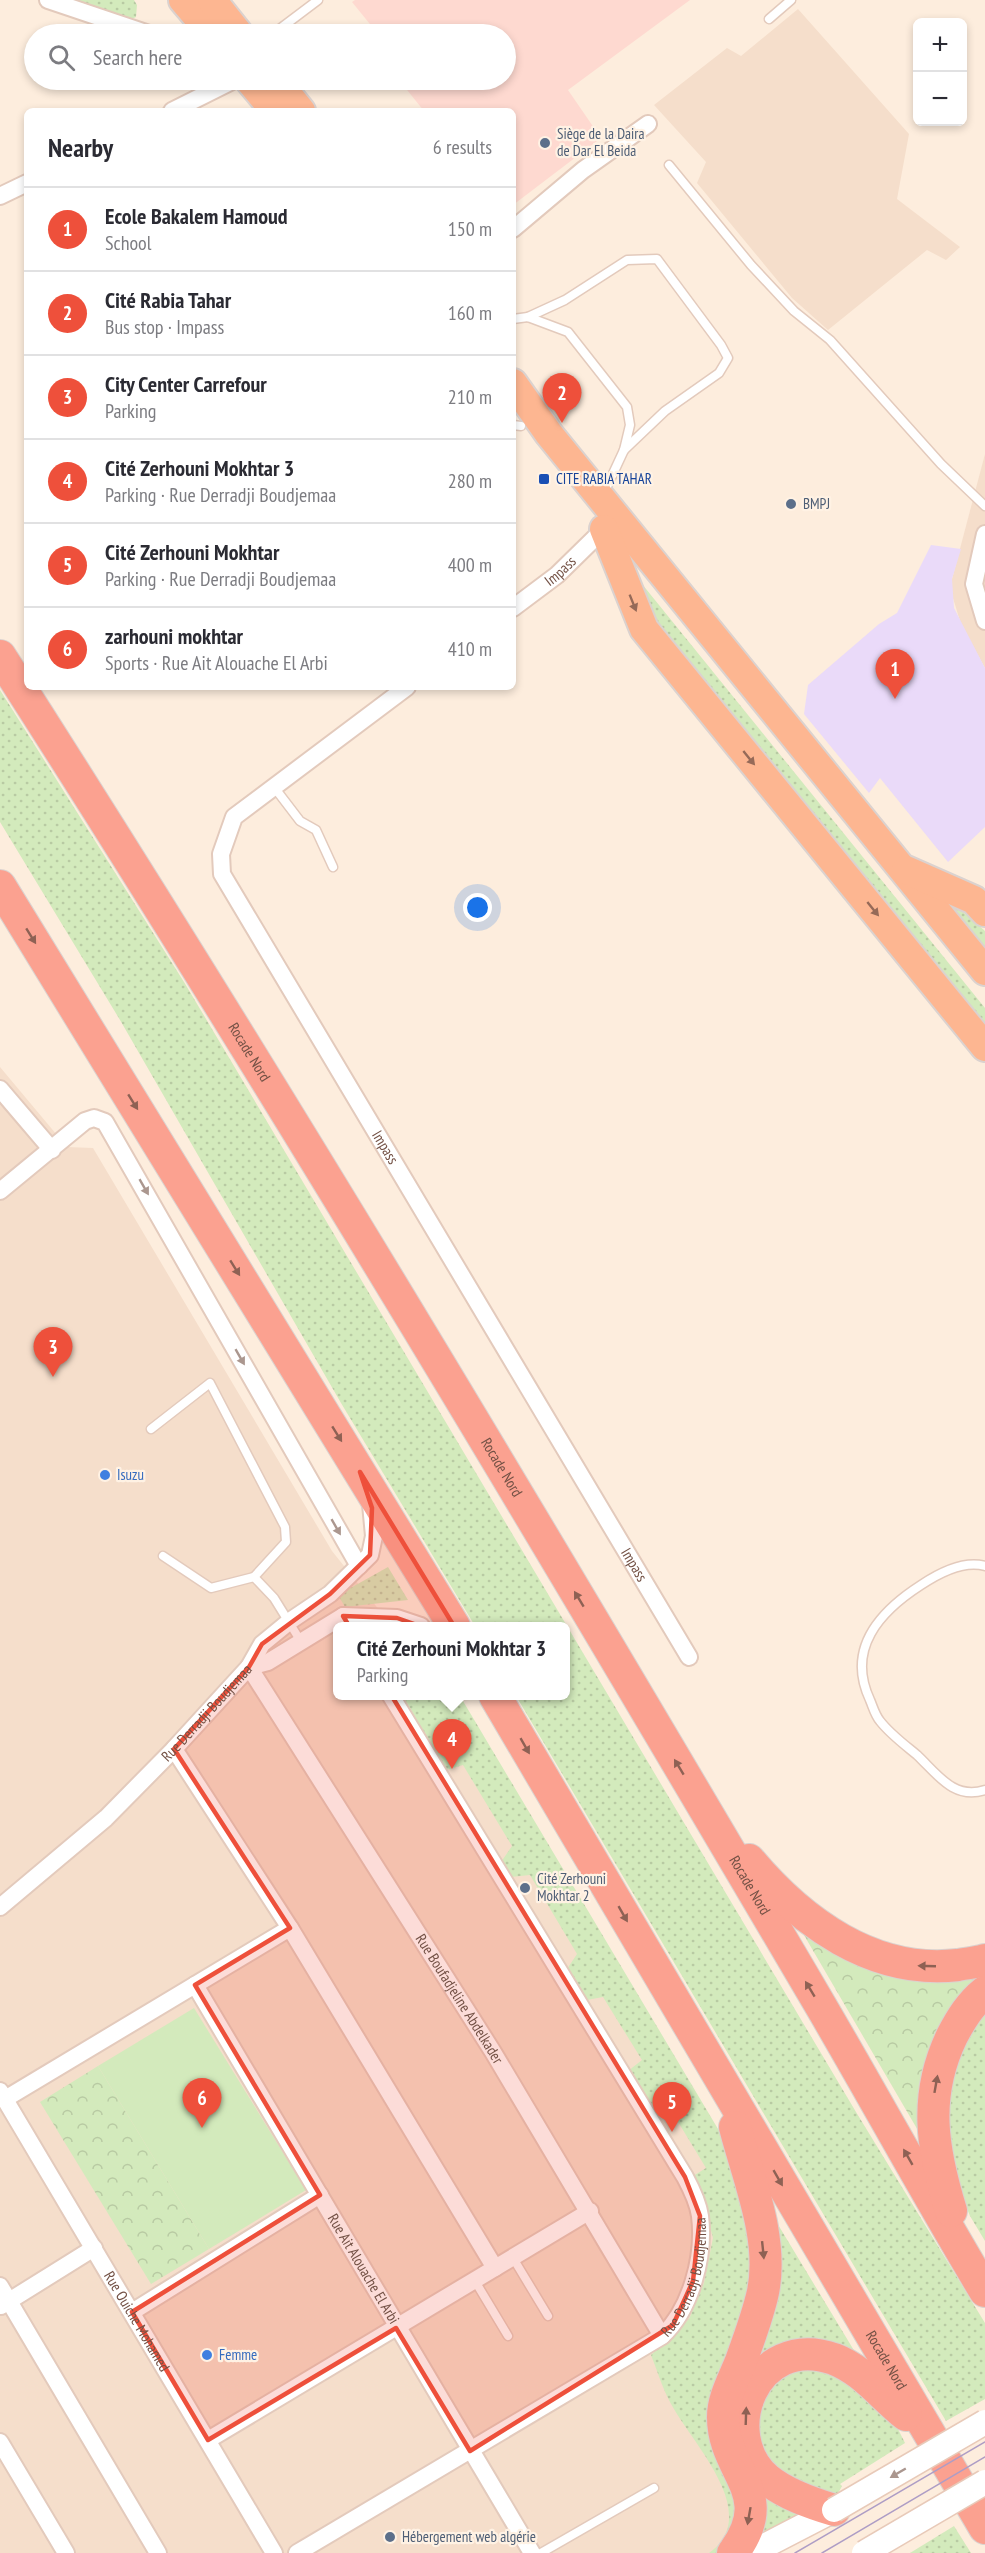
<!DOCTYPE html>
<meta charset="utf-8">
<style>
body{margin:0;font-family:"PT Sans Narrow",sans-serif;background:#f2f2f3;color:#2b2b33}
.controls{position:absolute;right:18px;top:18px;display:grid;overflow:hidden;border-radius:9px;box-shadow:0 3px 9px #0003}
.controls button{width:54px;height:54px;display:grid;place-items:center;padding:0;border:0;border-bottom:2px solid #e1e1e2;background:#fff;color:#2b2b33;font:30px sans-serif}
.you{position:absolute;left:478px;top:908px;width:21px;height:21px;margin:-15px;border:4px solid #fff;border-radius:50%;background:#1a73e8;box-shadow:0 0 0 9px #1a73e833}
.badge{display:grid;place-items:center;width:39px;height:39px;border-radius:50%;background:#ee503b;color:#fff;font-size:20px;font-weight:700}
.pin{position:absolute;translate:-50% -50px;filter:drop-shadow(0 2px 3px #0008)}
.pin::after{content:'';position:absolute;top:32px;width:21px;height:18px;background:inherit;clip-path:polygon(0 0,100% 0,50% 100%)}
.popup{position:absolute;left:333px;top:1622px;width:237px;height:78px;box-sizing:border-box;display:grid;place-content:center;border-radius:9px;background:#fff;filter:drop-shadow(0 2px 4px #0005);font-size:20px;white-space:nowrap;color:#7c7c81}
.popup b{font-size:22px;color:#2b2b33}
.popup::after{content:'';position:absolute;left:50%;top:100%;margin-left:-12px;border:12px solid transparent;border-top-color:#fff}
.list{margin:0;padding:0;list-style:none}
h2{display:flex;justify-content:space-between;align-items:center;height:78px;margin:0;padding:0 24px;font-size:26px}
h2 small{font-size:20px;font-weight:400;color:#7c7c81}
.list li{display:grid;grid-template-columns:39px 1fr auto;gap:18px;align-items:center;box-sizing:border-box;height:84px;padding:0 24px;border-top:2px solid #e1e1e2}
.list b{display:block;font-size:22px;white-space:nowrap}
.list p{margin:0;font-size:20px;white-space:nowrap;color:#7c7c81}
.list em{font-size:20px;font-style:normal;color:#7c7c81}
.icon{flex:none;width:33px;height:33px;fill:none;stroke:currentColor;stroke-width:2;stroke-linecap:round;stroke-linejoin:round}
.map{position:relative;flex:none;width:985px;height:2553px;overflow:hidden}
.search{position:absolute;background:#fff;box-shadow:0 3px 9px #0003;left:24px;top:24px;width:492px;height:66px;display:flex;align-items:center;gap:15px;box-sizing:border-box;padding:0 21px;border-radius:33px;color:#7c7c81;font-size:22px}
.panel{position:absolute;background:#fff;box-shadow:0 3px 9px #0003;left:24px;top:108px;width:492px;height:582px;border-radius:9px}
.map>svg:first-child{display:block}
</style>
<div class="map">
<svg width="985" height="2553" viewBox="0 0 985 2553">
<defs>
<pattern id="grass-dots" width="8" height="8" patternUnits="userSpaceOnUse" patternTransform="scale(1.5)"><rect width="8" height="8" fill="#d3eabc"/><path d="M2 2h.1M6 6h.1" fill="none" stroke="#b8caa3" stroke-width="1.8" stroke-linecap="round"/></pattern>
<pattern id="forest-crowns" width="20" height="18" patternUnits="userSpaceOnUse" patternTransform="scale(1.5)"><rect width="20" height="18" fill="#d3eabc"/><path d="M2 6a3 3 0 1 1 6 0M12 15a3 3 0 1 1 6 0" fill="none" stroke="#b8caa3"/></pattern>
</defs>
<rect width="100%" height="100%" fill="#fdeddd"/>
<g fill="#f5decb">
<path d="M798 9 909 134 897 199 960 247 946 260 927 250 828 330 792 298 697 183 706 162 654 105 727 48 741 56Z"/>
<path d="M985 454V668L961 624 952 595V579Z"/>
<path d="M0 1067 67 1147 93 1148 332 1551 392 1626H338V1696H434L720 2167 776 2553H0Z"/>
</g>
<path fill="#fed9d0" d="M355 0H690L568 90 601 138 513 205V111H424L399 80H506V34H378L352 2Z"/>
<path fill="#eadaf9" d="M931 545 961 549 952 579 954 608 985 668V827L948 862 880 778 869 793 804 714 808 685 879 624 897 613Z"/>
<g fill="url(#grass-dots)">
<path d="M74 0H134L137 5 136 17 129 20Z"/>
<path d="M625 563 985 1008V1034L654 635Z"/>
<path d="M0 690 184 982 856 2112 985 2323V2399L946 2421 516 1696H566V1626H475L341 1403 120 1020 0 822Z"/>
<path d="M939 904 962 911 985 931V960Z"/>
<path d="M388 1567 408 1600 345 1607 338 1595Z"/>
<path d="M403 1696H460L724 2139 759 2259 743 2498 723 2553H709C764 2513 691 2443 670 2402 662 2387 657 2370 651 2355L689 2319 704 2283 713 2238 702 2197 690 2178 706 2168 669 2107 654 2116 628 2071 642 2060 603 1997 587 2000 567 1969 577 1954 530 1875 511 1877 501 1862 512 1846 463 1765 446 1770Z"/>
<path d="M985 2010V2241L970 2216 949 2164 942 2127 957 2050Z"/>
<path d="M771 2213 861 2362 836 2347 734 2399Z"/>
<path d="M783 2366H831L897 2427 905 2443 840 2484 842 2486 835 2499 778 2474 761 2450 758 2395Z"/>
<path d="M750 2471 813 2513 759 2541Z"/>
<path d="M954 2526 971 2553H910Z"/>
</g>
<g fill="url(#forest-crowns)">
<path d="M794 1918 985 1971V1982L923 2139Z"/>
<path d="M98 2066 209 2249 151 2284 40 2102Z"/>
</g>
<path fill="#d3eabc" d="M194 2008 306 2190 209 2249 98 2066Z"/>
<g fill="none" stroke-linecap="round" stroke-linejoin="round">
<defs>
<g id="service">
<path d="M769 19 791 0"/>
<path d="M273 34 318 0"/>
<path d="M669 165 751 265 794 311 830 340 941 464 985 506"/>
<path d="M528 317 565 300 627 260 657 259 721 345 728 358 719 373 665 411 624 450"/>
<path d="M513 319 528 317 568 332 627 407 630 425 624 450 604 493"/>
<path d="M513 425 521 426"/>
<path d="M274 787 300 821 316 830 333 867"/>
<path d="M151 1429 210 1383 285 1527 286 1542 254 1577 274 1598 300 1640"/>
<path d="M163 1556 211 1588 254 1577"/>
<path d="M985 1566C964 1560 939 1573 921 1585 879 1612 846 1649 870 1700 873 1707 875 1715 880 1721 890 1734 905 1745 917 1755 938 1775 954 1800 985 1790"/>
<path d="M513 2258 548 2316"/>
<path d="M475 2281 508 2336"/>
<path d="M541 2553 654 2488"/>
</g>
<g id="minor">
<path d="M48 0 149 34"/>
<path d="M172 111 234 80"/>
<path d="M0 196 27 183"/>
<path d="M513 229 583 170 648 124"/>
<path d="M985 534 974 584 985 621"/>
<path id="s1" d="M513 608 557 575 604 529"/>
<path id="s2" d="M407 687 234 817 221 854 222 874 689 1657"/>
<path d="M0 1089 52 1150"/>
<path d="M0 1191 85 1121 94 1118 105 1122 359 1566"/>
<path d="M343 1616 397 1618 421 1626"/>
<path id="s3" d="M249 1667 493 2052 662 2336"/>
<path d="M249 1667 268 1662 343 1616"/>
<path d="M174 1749 290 1928 495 2268"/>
<path id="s4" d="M0 1907 106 1818 174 1749 249 1667 262 1644 290 1621 330 1594 370 1555 374 1536 371 1504"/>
<path id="s5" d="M195 1985 532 2553"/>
<path id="s6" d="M0 2091 274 2553"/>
<path d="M5 2099 290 1928"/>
<path d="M0 2286 158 2553"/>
<path d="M1 2306 94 2248"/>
<path d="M132 2312 320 2195"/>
<path d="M208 2440 590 2211"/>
<path d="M0 2442 66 2553"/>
<path id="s7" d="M297 2553 662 2336C691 2309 705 2256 700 2216 698 2202 692 2190 685 2177L391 1696"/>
</g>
<path id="secondary" d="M751 2553 834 2510"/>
<g id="trunk">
<path d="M183 0 212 34"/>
<path d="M212 0 239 34"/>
<path d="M249 80 275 111"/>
<path d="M276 80 301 111"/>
<path d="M513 383 549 434 985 971"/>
<path d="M604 529 644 629 985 1047"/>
<path d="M906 870 974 900 985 912"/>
</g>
<g id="motorway">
<path id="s8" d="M0 656C285 1100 555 1554 822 2008 877 2102 929 2198 985 2291"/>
<path d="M0 886 454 1626"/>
<path id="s9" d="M495 1696 985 2528"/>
<path d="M749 1860C801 1922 873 1975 958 1965 967 1963 976 1963 985 1960"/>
<path d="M951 2211C932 2149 923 2096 952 2036 961 2019 970 2004 985 1992"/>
<path d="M834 2510C811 2503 785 2494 767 2479 715 2435 754 2331 834 2359 863 2370 882 2396 906 2415"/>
<path d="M733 2553C778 2493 723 2473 723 2417 723 2398 734 2379 741 2361 749 2339 758 2315 763 2292 774 2238 748 2178 735 2127"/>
</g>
</defs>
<use href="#service" stroke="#e3cabc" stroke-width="11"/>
<use href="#minor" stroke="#e3cabc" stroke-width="20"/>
<use href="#secondary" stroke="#e8cab9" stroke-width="27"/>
<use href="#trunk" stroke="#dbd2cf" stroke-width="32"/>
<use href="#motorway" stroke="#dbd2cf" stroke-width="34"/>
<use href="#service" stroke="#fff" stroke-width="8"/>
<use href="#minor" stroke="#fff" stroke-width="16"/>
<use href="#secondary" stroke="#fff" stroke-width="24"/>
<use href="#trunk" stroke="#fdb691" stroke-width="28"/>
<use href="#motorway" stroke="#fba190" stroke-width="32"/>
<g stroke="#ae9dc5" stroke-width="1.5">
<path d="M795 2553 985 2442"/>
<path d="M822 2553 985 2457"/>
</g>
<defs>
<g id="secondary-bridge">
<path d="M834 2510 985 2422"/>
<path d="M864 2553 985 2482"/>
</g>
</defs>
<use href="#secondary-bridge" stroke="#e8cab9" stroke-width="27" stroke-linecap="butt"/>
<use href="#secondary-bridge" stroke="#fff" stroke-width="24"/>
</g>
<defs><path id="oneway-solid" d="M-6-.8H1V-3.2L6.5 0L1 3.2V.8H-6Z" transform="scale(1.5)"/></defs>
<g fill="#966a58">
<use href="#oneway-solid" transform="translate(633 603) rotate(68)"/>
<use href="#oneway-solid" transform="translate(749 758) rotate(51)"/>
<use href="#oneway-solid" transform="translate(873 909) rotate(51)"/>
</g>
<g fill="#8e6154">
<use href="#oneway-solid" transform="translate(31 936) rotate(58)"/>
<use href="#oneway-solid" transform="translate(133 1102) rotate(58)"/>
<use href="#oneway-solid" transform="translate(235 1268) rotate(58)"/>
<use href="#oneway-solid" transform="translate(337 1434) rotate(58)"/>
<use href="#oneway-solid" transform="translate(579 1599) rotate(-121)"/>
<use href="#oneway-solid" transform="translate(525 1746) rotate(60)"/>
<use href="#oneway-solid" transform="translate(679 1767) rotate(-121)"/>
<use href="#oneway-solid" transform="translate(623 1914) rotate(60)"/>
<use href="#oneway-solid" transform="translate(927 1966) rotate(-178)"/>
<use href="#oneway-solid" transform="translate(810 1989) rotate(-121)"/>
<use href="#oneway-solid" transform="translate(936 2084) rotate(-80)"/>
<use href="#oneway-solid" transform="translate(908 2157) rotate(-120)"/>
<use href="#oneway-solid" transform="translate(778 2178) rotate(60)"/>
<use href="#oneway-solid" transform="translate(763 2250) rotate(84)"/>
<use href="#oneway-solid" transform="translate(746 2416) rotate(-88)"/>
<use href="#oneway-solid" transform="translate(749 2516) rotate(100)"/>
</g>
<g fill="#ab978f">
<use href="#oneway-solid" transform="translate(144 1187) rotate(60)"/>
<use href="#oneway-solid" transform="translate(240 1357) rotate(60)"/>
<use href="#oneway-solid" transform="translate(336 1527) rotate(60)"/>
<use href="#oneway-solid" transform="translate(898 2473) rotate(150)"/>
</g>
<path fill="#ee503b" fill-opacity="0.2" stroke="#ee503b" stroke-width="4.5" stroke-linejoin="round" d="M360 1472 463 1641 397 1618 343 1616 685 2177 700 2216 693 2281 673 2325 470 2451 396 2328 208 2440 132 2312 320 2195 195 1985 290 1928 174 1749 249 1667 262 1644 330 1594 370 1555 372 1508Z"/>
<g fill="#5c6f8a" stroke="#fff2e4" stroke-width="2">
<circle cx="545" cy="143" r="6"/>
<circle cx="791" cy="504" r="6"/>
<circle cx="525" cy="1888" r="6"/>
<circle cx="390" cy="2537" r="6"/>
</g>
<rect fill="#1a4fb4" stroke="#fff2e4" stroke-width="2" x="538" y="473" width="12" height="12" rx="3"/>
<g fill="#3f7fe0" stroke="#fff2e4" stroke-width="2">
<circle cx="105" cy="1475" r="6"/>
<circle cx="207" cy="2355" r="6"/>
</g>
<g text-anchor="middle" stroke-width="4.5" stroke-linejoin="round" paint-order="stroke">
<g font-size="15" fill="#4e5e75" stroke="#fff2e4" text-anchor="start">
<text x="557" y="139">Siège de la Daira<tspan x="557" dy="17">de Dar El Beida</tspan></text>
<text x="803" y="509">BMPJ</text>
<text x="537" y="1884">Cité Zerhouni<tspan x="537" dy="17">Mokhtar 2</tspan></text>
<text x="402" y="2542">Hébergement web algérie</text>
</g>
<g font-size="15" fill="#164399" stroke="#fff2e4" text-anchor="start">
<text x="556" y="484">CITE RABIA TAHAR</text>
</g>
<g font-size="15" fill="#735145" stroke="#fff2e4">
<text dy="5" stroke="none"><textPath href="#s1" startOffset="60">Impass</textPath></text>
<text dy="5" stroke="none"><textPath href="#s8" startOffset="468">Rocade Nord</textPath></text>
<text dy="5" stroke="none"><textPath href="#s2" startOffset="594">Impass</textPath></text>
<text dy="5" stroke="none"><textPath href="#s8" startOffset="954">Rocade Nord</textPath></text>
<text dy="5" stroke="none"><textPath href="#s2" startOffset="1080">Impass</textPath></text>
<text dy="5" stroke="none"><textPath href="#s4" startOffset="284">Rue Derradji Boudjemaa</textPath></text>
<text dy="5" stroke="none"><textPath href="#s8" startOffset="1440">Rocade Nord</textPath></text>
<text dy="5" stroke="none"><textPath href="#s3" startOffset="393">Rue Boufadjeline Abdelkader</textPath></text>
<text dy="5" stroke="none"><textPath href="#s5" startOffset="330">Rue Ait Alouache El Arbi</textPath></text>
<text dy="5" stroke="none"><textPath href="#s7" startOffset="490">Rue Derradji Boudjemaa</textPath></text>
<text dy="5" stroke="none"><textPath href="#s6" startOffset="268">Rue Ouiche Mohamed</textPath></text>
<text dy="5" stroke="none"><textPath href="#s9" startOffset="771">Rocade Nord</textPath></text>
</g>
<g font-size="15" fill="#366cbe" stroke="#fff2e4" text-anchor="start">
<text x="117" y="1480">Isuzu</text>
<text x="219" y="2360">Femme</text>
</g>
</g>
</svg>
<div class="controls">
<button>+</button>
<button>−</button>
</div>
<div class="you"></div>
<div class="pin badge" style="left:895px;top:699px">1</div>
<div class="pin badge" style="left:562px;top:423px">2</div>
<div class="pin badge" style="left:53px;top:1377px">3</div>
<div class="pin badge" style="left:452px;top:1769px">4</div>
<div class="popup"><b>Cité Zerhouni Mokhtar 3</b>Parking</div>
<div class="pin badge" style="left:672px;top:2132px">5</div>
<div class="pin badge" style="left:202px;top:2128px">6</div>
<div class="search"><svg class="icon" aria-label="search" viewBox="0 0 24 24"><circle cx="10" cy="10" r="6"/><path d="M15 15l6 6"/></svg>Search here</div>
<section class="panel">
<h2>Nearby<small>6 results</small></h2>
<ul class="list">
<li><span class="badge">1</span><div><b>Ecole Bakalem Hamoud</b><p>School</p></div><em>150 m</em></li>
<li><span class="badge">2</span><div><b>Cité Rabia Tahar</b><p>Bus stop · Impass</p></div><em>160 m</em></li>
<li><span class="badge">3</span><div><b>City Center Carrefour</b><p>Parking</p></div><em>210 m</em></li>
<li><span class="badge">4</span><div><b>Cité Zerhouni Mokhtar 3</b><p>Parking · Rue Derradji Boudjemaa</p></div><em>280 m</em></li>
<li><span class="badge">5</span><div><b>Cité Zerhouni Mokhtar</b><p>Parking · Rue Derradji Boudjemaa</p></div><em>400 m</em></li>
<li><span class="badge">6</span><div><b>zarhouni mokhtar</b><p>Sports · Rue Ait Alouache El Arbi</p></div><em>410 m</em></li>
</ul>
</section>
</div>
